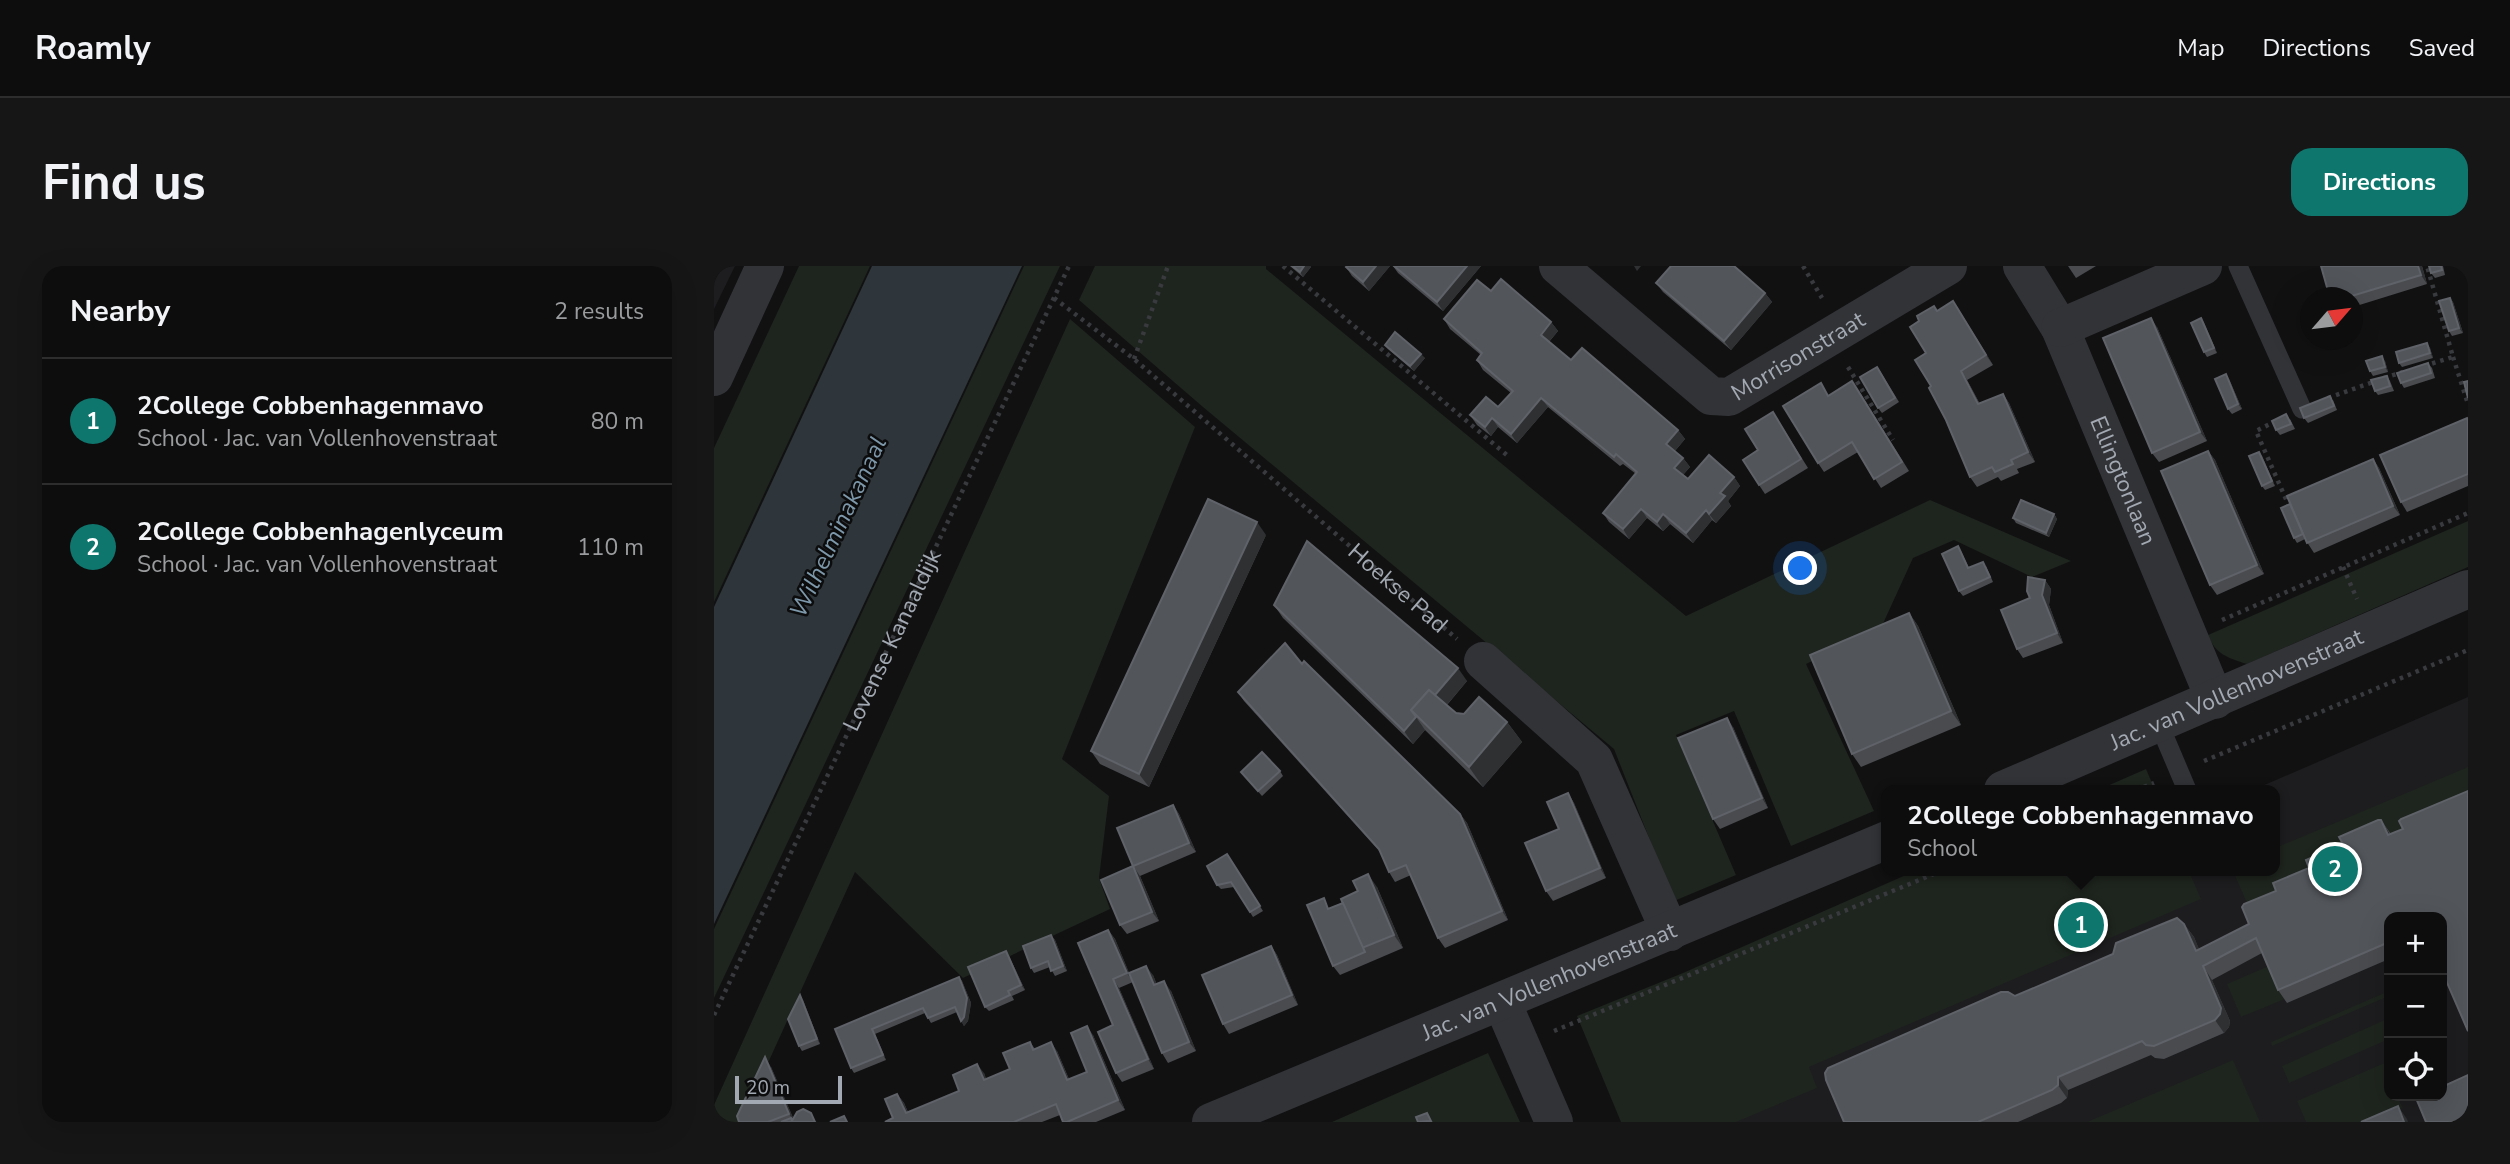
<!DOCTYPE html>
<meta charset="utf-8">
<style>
body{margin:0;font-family:"Nunito Sans",sans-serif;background:#161617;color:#f1f3f6}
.controls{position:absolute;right:21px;bottom:21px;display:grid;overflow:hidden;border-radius:14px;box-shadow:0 7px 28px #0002}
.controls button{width:63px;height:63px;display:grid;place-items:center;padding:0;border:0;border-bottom:2px solid #2d2d2e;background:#0d0d0e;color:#f1f3f6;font:35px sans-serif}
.compass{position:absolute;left:1586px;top:21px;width:63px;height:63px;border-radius:50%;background:#0d0d0e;box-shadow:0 7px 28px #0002;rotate:62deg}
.scale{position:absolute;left:21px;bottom:18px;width:107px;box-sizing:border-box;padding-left:7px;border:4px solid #a3a9b2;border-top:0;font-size:19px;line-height:24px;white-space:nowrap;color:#a3a9b2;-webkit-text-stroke:5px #0c0c0d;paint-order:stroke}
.you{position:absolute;left:1087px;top:303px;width:24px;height:24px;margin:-18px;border:5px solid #fff;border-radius:50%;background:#1a73e8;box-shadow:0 0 0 10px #1a73e833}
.badge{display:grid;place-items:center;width:46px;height:46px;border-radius:50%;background:#0f766e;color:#fff;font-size:23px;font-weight:700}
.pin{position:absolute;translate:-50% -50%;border:4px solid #fff;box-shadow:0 2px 7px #0006}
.popup{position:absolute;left:1167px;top:519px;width:399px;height:91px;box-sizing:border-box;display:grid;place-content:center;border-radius:14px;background:#0d0d0e;filter:drop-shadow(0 2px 5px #0005);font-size:23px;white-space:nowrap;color:#9a9c9e}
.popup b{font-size:26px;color:#f1f3f6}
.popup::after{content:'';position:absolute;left:50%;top:100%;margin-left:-14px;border:14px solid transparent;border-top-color:#0d0d0e}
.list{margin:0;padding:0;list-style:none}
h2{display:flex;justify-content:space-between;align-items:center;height:91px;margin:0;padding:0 28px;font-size:30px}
h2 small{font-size:23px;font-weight:400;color:#9a9c9e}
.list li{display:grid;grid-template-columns:46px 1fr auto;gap:21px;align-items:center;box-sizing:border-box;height:126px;padding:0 28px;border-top:2px solid #2d2d2e}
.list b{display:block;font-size:26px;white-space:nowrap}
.list p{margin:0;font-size:23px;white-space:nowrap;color:#9a9c9e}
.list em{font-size:23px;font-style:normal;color:#9a9c9e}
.icon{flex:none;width:38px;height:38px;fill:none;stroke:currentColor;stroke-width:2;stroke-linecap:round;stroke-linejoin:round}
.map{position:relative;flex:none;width:1754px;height:856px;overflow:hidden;border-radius:21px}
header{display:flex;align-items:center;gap:42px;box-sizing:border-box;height:98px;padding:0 35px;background:#0d0d0e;border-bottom:2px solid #2d2d2e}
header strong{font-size:33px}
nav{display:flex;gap:38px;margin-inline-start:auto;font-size:24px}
.intro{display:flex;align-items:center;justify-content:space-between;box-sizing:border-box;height:168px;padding:0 42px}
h1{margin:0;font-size:49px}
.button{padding:18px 32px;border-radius:21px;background:#0f766e;color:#fff;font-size:24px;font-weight:700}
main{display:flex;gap:42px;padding:0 42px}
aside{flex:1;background:#0d0d0e;border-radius:21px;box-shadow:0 7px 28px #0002}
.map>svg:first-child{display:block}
</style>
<header>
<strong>Roamly</strong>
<nav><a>Map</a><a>Directions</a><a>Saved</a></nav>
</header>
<div class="intro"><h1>Find us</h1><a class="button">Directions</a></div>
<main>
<aside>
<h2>Nearby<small>2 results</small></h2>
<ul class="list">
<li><span class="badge">1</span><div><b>2College Cobbenhagenmavo</b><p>School · Jac. van Vollenhovenstraat</p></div><em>80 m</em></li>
<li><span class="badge">2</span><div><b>2College Cobbenhagenlyceum</b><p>School · Jac. van Vollenhovenstraat</p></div><em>110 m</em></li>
</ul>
</aside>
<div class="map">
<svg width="1754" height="856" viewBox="0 0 1754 856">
<rect width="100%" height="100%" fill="#111112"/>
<g fill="#1d1d1f" fill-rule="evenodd">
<path d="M0 0H21L0 43Z"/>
<path d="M1754 431V856H949L1350 605H1561V524H1539ZM1675 651H1728V830H1675Z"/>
</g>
<g fill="#1e241e">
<path d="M85 0H156L0 336V182Z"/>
<path d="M310 0H346L0 732V663Z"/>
<path d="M381 0H552V3L972 350 1216 234 1357 295 1318 311 1240 274 1199 292 1167 362 1092 398 1160 545 1077 580 1020 445 962 469 1022 609 960 635 900 483 489 141 365 34Z"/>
<path d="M356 53 481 161 348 493 395 530 385 612 396 643 249 712 141 606 27 856H0V839Z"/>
<path d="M1754 255V301L1533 398C1514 392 1501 388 1494 369Z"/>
<path d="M1754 501V541L1536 644 1519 605H1561V582Z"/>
<path d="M1432 503 1441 524H1384Z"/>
<path d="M1201 605H1475L1487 633 1095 801 1103 822 1022 856H907L863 750 969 707Z"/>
<path d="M1557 699 1571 733 1527 751 1513 718Z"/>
<path d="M1675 725V730L1558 780 1557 776Z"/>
<path d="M1675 752V773L1575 817 1568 800Z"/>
<path d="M774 787 806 856H618Z"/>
<path d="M1519 794 1546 856H1373Z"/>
<path d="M1675 795V830H1683L1689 842 1657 856H1592L1583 835Z"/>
</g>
<path fill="#2e363b" d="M158 0H308L0 658V341Z"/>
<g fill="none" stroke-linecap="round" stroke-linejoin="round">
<g stroke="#383a3e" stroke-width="4.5" stroke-dasharray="3.5 5" stroke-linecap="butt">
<path d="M569 0 794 190"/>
<path d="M1089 0 1108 32"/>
<path id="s1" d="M340 32 420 93 743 373"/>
<path d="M1739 91 1754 138"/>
<path d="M420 93 454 0"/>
<path d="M1710 100 1739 91 1713 0"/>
<path d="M1134 101 1179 174"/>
<path d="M1670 112 1689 106"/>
<path d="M1614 132 1662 115"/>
<path d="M1562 155 1542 165 1575 240"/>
<path d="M1629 301 1643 333"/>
<path d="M1508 354 1754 247"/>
<path d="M1490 495 1754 384"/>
<path d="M1422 524 1440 517"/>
<path id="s2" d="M0 749 355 0"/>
<path d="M840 765 1227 605"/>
</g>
<g stroke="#323337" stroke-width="19">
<path d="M1524 0 1588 143"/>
<path d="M1445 458 1473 524"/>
</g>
<g stroke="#323337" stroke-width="38">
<path id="s3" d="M844 0 997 130 1015 131 1234 0"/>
<path id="s4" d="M1308 0 1346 62 1501 434"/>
<path d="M1346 62 1489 0"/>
<path d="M0 111 51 0"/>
<path d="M769 395 880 494 956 666"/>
<path id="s5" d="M1289 524 1754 323"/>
<path d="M788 736 840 856"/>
<path id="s6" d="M497 856 1173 574"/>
</g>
</g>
<g fill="#494b4f">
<path d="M576 0H596L597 1 589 11Z"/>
<path d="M676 0 655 25 638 10 632 1Z"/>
<path d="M679 0H767L729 45 684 7Z"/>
<path d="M1354 0H1382L1362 12Z"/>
<path d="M1708 0 1713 18 1639 41V32H1616Z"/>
<path d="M1715 0H1729L1731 9 1721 12 1717 7Z"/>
<path d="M942 17 1051 27 1058 36 1017 84 949 26Z"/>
<path d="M777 25 837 56 844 65 835 76 857 94 964 164 971 173 961 185 969 192 976 201 969 209 974 213 1020 211 1026 220 1014 235 1017 240 1002 257 998 254 979 277 956 258 949 265 933 252 915 273 895 256 889 247 922 208 909 198 906 200 834 141 803 177 784 161 777 170 763 159 756 149 784 141 797 127 769 104 763 94 767 89 736 63 730 53Z"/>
<path d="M1736 32 1739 36 1749 67 1738 70 1735 65Z"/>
<path d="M1223 44H1245L1279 99 1253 114 1266 138 1289 128 1295 137 1321 196 1303 203 1305 207 1287 215 1284 211 1263 221 1256 211 1217 120 1212 87Z"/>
<path d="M1487 52 1490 57 1503 87 1493 91 1490 86Z"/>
<path d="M1443 61 1493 175 1445 196 1438 187Z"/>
<path d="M1713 77 1716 82 1719 92 1688 101 1685 97Z"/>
<path d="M671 79 711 92 700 105 674 83Z"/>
<path d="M1671 95 1674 106 1659 110 1656 105Z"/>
<path d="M1714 97 1718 102 1721 112 1690 122 1687 117Z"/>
<path d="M1166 105 1185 136 1168 147 1164 142Z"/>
<path d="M1512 108 1515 113 1528 143 1518 148 1514 143Z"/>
<path d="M1673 110 1676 115 1680 125 1664 129 1661 125Z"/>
<path d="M1145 125 1195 205 1167 222 1144 186 1110 206 1104 197 1115 130Z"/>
<path d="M1619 134 1623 144 1594 157 1590 152Z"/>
<path d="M1059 146 1094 202 1051 228 1045 219 1044 184Z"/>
<path d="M1576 153 1581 163 1566 169 1562 164Z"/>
<path d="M1754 154V220L1693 246 1687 236Z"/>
<path d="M1494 185 1501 194 1550 308 1503 329 1496 319Z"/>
<path d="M1545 186 1548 190 1561 220 1551 224 1548 220Z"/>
<path d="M1659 193 1665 202 1686 249 1600 287 1591 273 1583 277 1580 272 1576 238Z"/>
<path d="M1340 248 1343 253 1335 271 1302 257 1299 252Z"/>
<path d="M552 269 435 521 386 498 377 485Z"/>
<path d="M1247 285 1255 302 1272 300 1279 316 1249 330 1245 325Z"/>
<path d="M1331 314 1337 323 1335 339 1349 377 1309 392 1303 383 1316 332Z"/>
<path d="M560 339 753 415 733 439 742 447 793 456 808 476 769 521 711 464 699 478 569 352Z"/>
<path d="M1195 347 1204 360 1247 459 1147 501 1138 488Z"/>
<path d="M588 398 746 548 753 557 794 654 731 682 724 672 697 609 681 616 675 606 667 587 530 435 524 426Z"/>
<path d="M1019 461 1054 542 1006 563 999 553Z"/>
<path d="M566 505 569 510 548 530 527 506Z"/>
<path d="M1754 525V766L1728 705V651H1675V693L1573 737 1564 724 1548 687 1498 714 1516 755 1515 761 1510 767 1450 793 1441 792 1437 789 1354 824 1353 832 1347 837 1304 856H1130L1112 814 1111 807 1114 802 1287 726H1294L1301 730 1399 688 1402 677 1463 652 1470 658 1480 671 1485 684 1535 658 1528 641 1530 638 1562 625 1559 617 1595 602 1592 594 1629 578 1625 571 1664 554H1667L1677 568 1689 563 1685 555 1687 553Z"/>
<path d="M854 527 860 537 892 612 839 635 832 625 845 563Z"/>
<path d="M459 539 465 548 482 586 426 610 445 655 413 668 406 659 419 600Z"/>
<path d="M513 588 549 645 539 651 520 621 507 623 503 619Z"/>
<path d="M663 621 689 682 626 709 619 700 616 642Z"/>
<path d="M394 664 401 673 415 707 439 709 443 719 457 725 482 785 454 797 448 787 419 716 405 722 440 803 408 816 402 807Z"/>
<path d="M337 669 341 674 353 705 341 710 336 701 320 707 317 702Z"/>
<path d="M557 680 563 689 584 739 515 768 509 758Z"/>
<path d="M292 685 295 690 311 724 298 730 300 734 275 745 271 741Z"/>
<path d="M245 711 248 715 257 737 254 755 250 760 243 746 217 757 211 747 161 768 172 794 140 807 137 802 121 763Z"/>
<path d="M86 729 89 734 106 778 88 785 85 780Z"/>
<path d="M379 769 411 844 382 856H349L346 849 328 856H171L179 852 183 828 190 837 194 846 245 825 270 807 272 813 296 803 316 776 321 783 343 785 355 813 373 806Z"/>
<path d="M57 801 79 852 103 856H25Z"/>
</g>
<g fill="#2e3032">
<path d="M590 0H596L597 1 589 11 586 6Z"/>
<path d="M662 0H676L655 25 649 16Z"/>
<path d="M753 0H767L729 45 723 36Z"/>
<path d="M920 0H927L923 5Z"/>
<path d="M1704 0H1708L1713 18 1707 9Z"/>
<path d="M1051 27 1058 36 1017 84 1010 75Z"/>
<path d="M1736 32 1739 36 1749 67 1745 62Z"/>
<path d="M1239 35 1245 44 1279 99 1272 89Z"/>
<path d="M1437 52 1443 61 1493 175 1486 166Z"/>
<path d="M1487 52 1490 57 1503 87 1500 82Z"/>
<path d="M837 56 844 65 833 78 827 69Z"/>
<path d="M1713 77 1716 82 1719 92 1716 87Z"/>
<path d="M707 88 711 92 700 105 696 100Z"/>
<path d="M1668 90 1671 95 1674 106 1671 101Z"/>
<path d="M1247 105 1253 114 1271 148 1264 138Z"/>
<path d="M1512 108 1515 113 1528 143 1524 138Z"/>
<path d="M1289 128 1295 137 1321 196 1314 186Z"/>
<path d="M827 132 834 141 803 177 797 168Z"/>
<path d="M778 152 784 161 777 170 771 161Z"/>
<path d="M964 164 971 173 959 187 952 178Z"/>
<path d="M1494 185 1501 194 1550 308 1543 299Z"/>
<path d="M1545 186 1548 190 1561 220 1558 215Z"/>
<path d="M969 192 976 201 967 211 960 202Z"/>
<path d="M1659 193 1665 202 1686 249 1679 240Z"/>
<path d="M1020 211 1026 220 1014 235 1017 240 1002 257 995 248 1006 227Z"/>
<path d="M927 243 933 252 915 273 909 263Z"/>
<path d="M992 244 998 254 979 277 972 267Z"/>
<path d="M949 248 956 258 949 265 943 256Z"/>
<path d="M1340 248 1343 253 1335 271 1332 267Z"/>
<path d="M543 256 552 269 435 521 425 508Z"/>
<path d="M1331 314 1337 323 1335 339 1349 377 1343 367 1328 329Z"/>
<path d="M1195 347 1204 360 1247 459 1237 445Z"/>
<path d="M744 402 753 415 714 461 703 450Z"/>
<path d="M702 451 711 464 699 478 690 465Z"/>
<path d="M1013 452 1019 461 1054 542 1048 532Z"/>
<path d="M793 456 808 476 769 521 755 501Z"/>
<path d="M854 527 860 537 892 612 886 602Z"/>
<path d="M459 539 465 548 482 586 475 577Z"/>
<path d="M746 548 753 557 794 654 788 645Z"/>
<path d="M1667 554 1676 568 1683 583 1674 569Z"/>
<path d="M419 600 426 610 445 655 438 646Z"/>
<path d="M654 608 663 621 689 682 680 669Z"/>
<path d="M1470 658 1480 671 1492 699 1482 685Z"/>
<path d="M394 664 401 673 419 716 413 707Z"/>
<path d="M337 669 341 674 353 705 349 700Z"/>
<path d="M557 680 563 689 584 739 578 729Z"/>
<path d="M292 685 295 690 311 724 307 719Z"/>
<path d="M432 700 439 709 447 729 440 719Z"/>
<path d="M1489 700 1498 714 1516 755 1515 761 1510 767 1501 754Z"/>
<path d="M245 711 248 715 257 737 254 755 250 760 247 755Z"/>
<path d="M399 713 405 722 440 803 434 793Z"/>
<path d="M450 715 457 725 482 785 475 776Z"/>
<path d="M86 729 89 734 106 778 103 773Z"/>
<path d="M373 760 379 769 411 844 404 834Z"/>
<path d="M158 763 161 768 172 794 169 789Z"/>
<path d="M337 776 343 785 359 823 353 814Z"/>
<path d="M51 791 57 801 81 856 75 848Z"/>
<path d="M263 798 270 807 276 823 270 814Z"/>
<path d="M1344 811 1354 824 1353 832 1344 819Z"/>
<path d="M183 828 190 837 198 856 192 847Z"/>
<path d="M1684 840 1693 853 1694 856H1690Z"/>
</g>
<g fill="#52555a" stroke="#5f6268" stroke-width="2">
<path d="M578 0H590L586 6Z"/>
<path d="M633 0H662L649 16 632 1Z"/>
<path d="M680 0H753L723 36Z"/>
<path d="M957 0H1020L1051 27 1010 75 942 17Z"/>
<path d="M1607 0H1704L1707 9 1631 32H1616Z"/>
<path d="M1715 0H1727L1728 4 1717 7Z"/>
<path d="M787 13 837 56 827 69 857 94 868 82 964 164 952 178 969 192 960 202 974 213 995 189 1020 211 1006 227 1011 230 995 248 992 244 972 267 949 248 943 256 927 243 909 263 889 247 923 206 902 188 900 191 827 132 797 168 778 152 771 161 756 149 772 131 784 141 799 125 763 94 768 87 730 53 763 14 777 25Z"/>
<path d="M1736 32 1745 62 1735 65 1725 35Z"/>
<path d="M1239 35 1272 89 1247 105 1264 138 1289 128 1314 186 1297 194 1299 198 1281 206 1278 201 1256 211 1232 154 1215 122 1217 120 1201 94 1212 87 1196 61 1205 55 1203 50 1220 40 1223 45Z"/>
<path d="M1437 52 1486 166 1438 187 1389 72Z"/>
<path d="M1487 52 1500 82 1490 86 1477 57Z"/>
<path d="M681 66 707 88 696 100 671 79Z"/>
<path d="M1713 77 1716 87 1685 97 1682 86Z"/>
<path d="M1668 90 1671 101 1656 105 1652 95Z"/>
<path d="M1714 97 1717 107 1687 117 1683 107Z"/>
<path d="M1163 101 1181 132 1164 142 1146 111Z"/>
<path d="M1512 108 1524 138 1514 143 1501 113Z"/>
<path d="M1673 110 1676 120 1661 125 1657 114Z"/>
<path d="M1138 115 1188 196 1160 213 1138 176 1104 197 1069 140 1107 117 1114 130Z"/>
<path d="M1754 115V132L1750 116Z"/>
<path d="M1616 130 1620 140 1590 152 1586 142Z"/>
<path d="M1059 146 1087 193 1045 219 1029 194 1044 184 1031 163Z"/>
<path d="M1572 148 1577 158 1562 164 1558 155Z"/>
<path d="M1753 152 1754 155V208L1687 236 1666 189Z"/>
<path d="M1494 185 1543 299 1496 319 1447 205Z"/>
<path d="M1545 186 1558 215 1548 220 1535 190Z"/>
<path d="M1659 193 1679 240 1593 277 1573 230Z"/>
<path d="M494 233 543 256 425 508 377 485Z"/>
<path d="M1307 234 1340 248 1332 267 1299 252Z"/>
<path d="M1576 238 1589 268 1580 272 1567 242Z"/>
<path d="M593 275 744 402 721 429 715 424 697 444 702 451 690 465 560 339Z"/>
<path d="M1244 280 1254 302 1269 296 1276 311 1245 325 1228 288Z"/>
<path d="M1314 311 1331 314 1328 329 1343 367 1303 383 1287 344 1316 332 1313 325Z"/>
<path d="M1195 347 1237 445 1138 488 1096 389Z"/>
<path d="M571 377 588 398 590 395 746 548 788 645 724 672 692 599 675 606 665 583 524 426Z"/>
<path d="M715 424 742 447 750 448 765 431 793 456 755 501 697 444Z"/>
<path d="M1013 452 1048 532 999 553 964 472Z"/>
<path d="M548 486 566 505 544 525 527 506Z"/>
<path d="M1754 525V765L1728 705V651H1675V676L1564 724 1542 672 1489 700 1507 742 1506 748 1501 754 1440 780 1432 779 1428 775 1344 811V819L1338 824 1264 856H1130L1112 814 1111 807 1114 802 1287 726H1294L1301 730 1399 688 1402 677 1463 652 1470 658 1482 685 1535 658 1528 641 1530 638 1562 625 1559 617 1595 602 1592 594 1629 578 1625 571 1664 554H1667L1674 569 1689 563 1685 555 1687 553Z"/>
<path d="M854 527 886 602 832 625 811 577 845 563 833 536Z"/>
<path d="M459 539 475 577 419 600 438 646 406 659 387 614 419 600 403 562Z"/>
<path d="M513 588 546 640 536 646 517 616 503 619 493 600Z"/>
<path d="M654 608 680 669 648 682 627 633 644 625 639 615Z"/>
<path d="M610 632 614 643 629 637 651 686 619 700 593 639Z"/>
<path d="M394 664 413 707 399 713 434 793 402 807 384 766 399 759 364 677Z"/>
<path d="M337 669 349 700 337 705 334 695 317 702 309 680Z"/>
<path d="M557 680 578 729 509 758 488 709Z"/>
<path d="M292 685 307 719 294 725 296 729 271 741 254 701Z"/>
<path d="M432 700 440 719 450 715 475 776 448 787 415 707Z"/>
<path d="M245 711 253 732 250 751 247 755 241 741 214 752 209 742 158 763 169 789 137 802 121 763Z"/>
<path d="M86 729 103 773 85 780 74 753Z"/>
<path d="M373 760 404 834 353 856H349L342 838 300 856H171L179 852 171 833 183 828 192 847 245 825 239 809 263 798 270 814 296 803 289 787 316 776 319 784 337 776 353 814 373 806 357 767Z"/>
<path d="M51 791 75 848 54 856H25L23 850Z"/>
<path d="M1754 809V856H1712L1702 832 1707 830H1728V821Z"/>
<path d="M1684 840 1690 856H1647Z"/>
<path d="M89 843 97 847 101 856H67L77 852 78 855 83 846Z"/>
<path d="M713 847 717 855 704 856 702 851Z"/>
<path d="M130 850 133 856H116Z"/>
</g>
<g text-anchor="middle" stroke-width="5" stroke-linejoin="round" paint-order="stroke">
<g font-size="23" fill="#a3a9b2" stroke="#0c0c0d">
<text dy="8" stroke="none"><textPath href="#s3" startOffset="299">Morrisonstraat</textPath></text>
<text dy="8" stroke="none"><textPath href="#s4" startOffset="238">Ellingtonlaan</textPath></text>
<text dy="8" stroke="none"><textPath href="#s1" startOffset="450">Hoekse Pad</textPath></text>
<text dy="8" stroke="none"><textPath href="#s2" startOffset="415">Lovense Kanaaldijk</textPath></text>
<text dy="8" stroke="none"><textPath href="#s5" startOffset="254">Jac. van Vollenhovenstraat</textPath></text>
<text dy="8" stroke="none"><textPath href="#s6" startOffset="366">Jac. van Vollenhovenstraat</textPath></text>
</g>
<g font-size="24" font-style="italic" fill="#7d98aa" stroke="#0c0c0d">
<text transform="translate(124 261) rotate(-65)" y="8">Wilhelminakanaal</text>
</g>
</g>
</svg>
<div class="controls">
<button>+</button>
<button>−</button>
<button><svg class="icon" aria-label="locate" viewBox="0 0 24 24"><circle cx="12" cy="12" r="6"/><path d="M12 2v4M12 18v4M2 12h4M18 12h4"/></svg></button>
</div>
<svg class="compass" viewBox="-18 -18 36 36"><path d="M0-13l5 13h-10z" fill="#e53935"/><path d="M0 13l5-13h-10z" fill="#9a9c9e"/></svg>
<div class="scale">20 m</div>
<div class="you"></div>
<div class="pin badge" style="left:1367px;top:659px">1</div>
<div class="popup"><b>2College Cobbenhagenmavo</b>School</div>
<div class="pin badge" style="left:1621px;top:603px">2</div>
</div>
</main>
